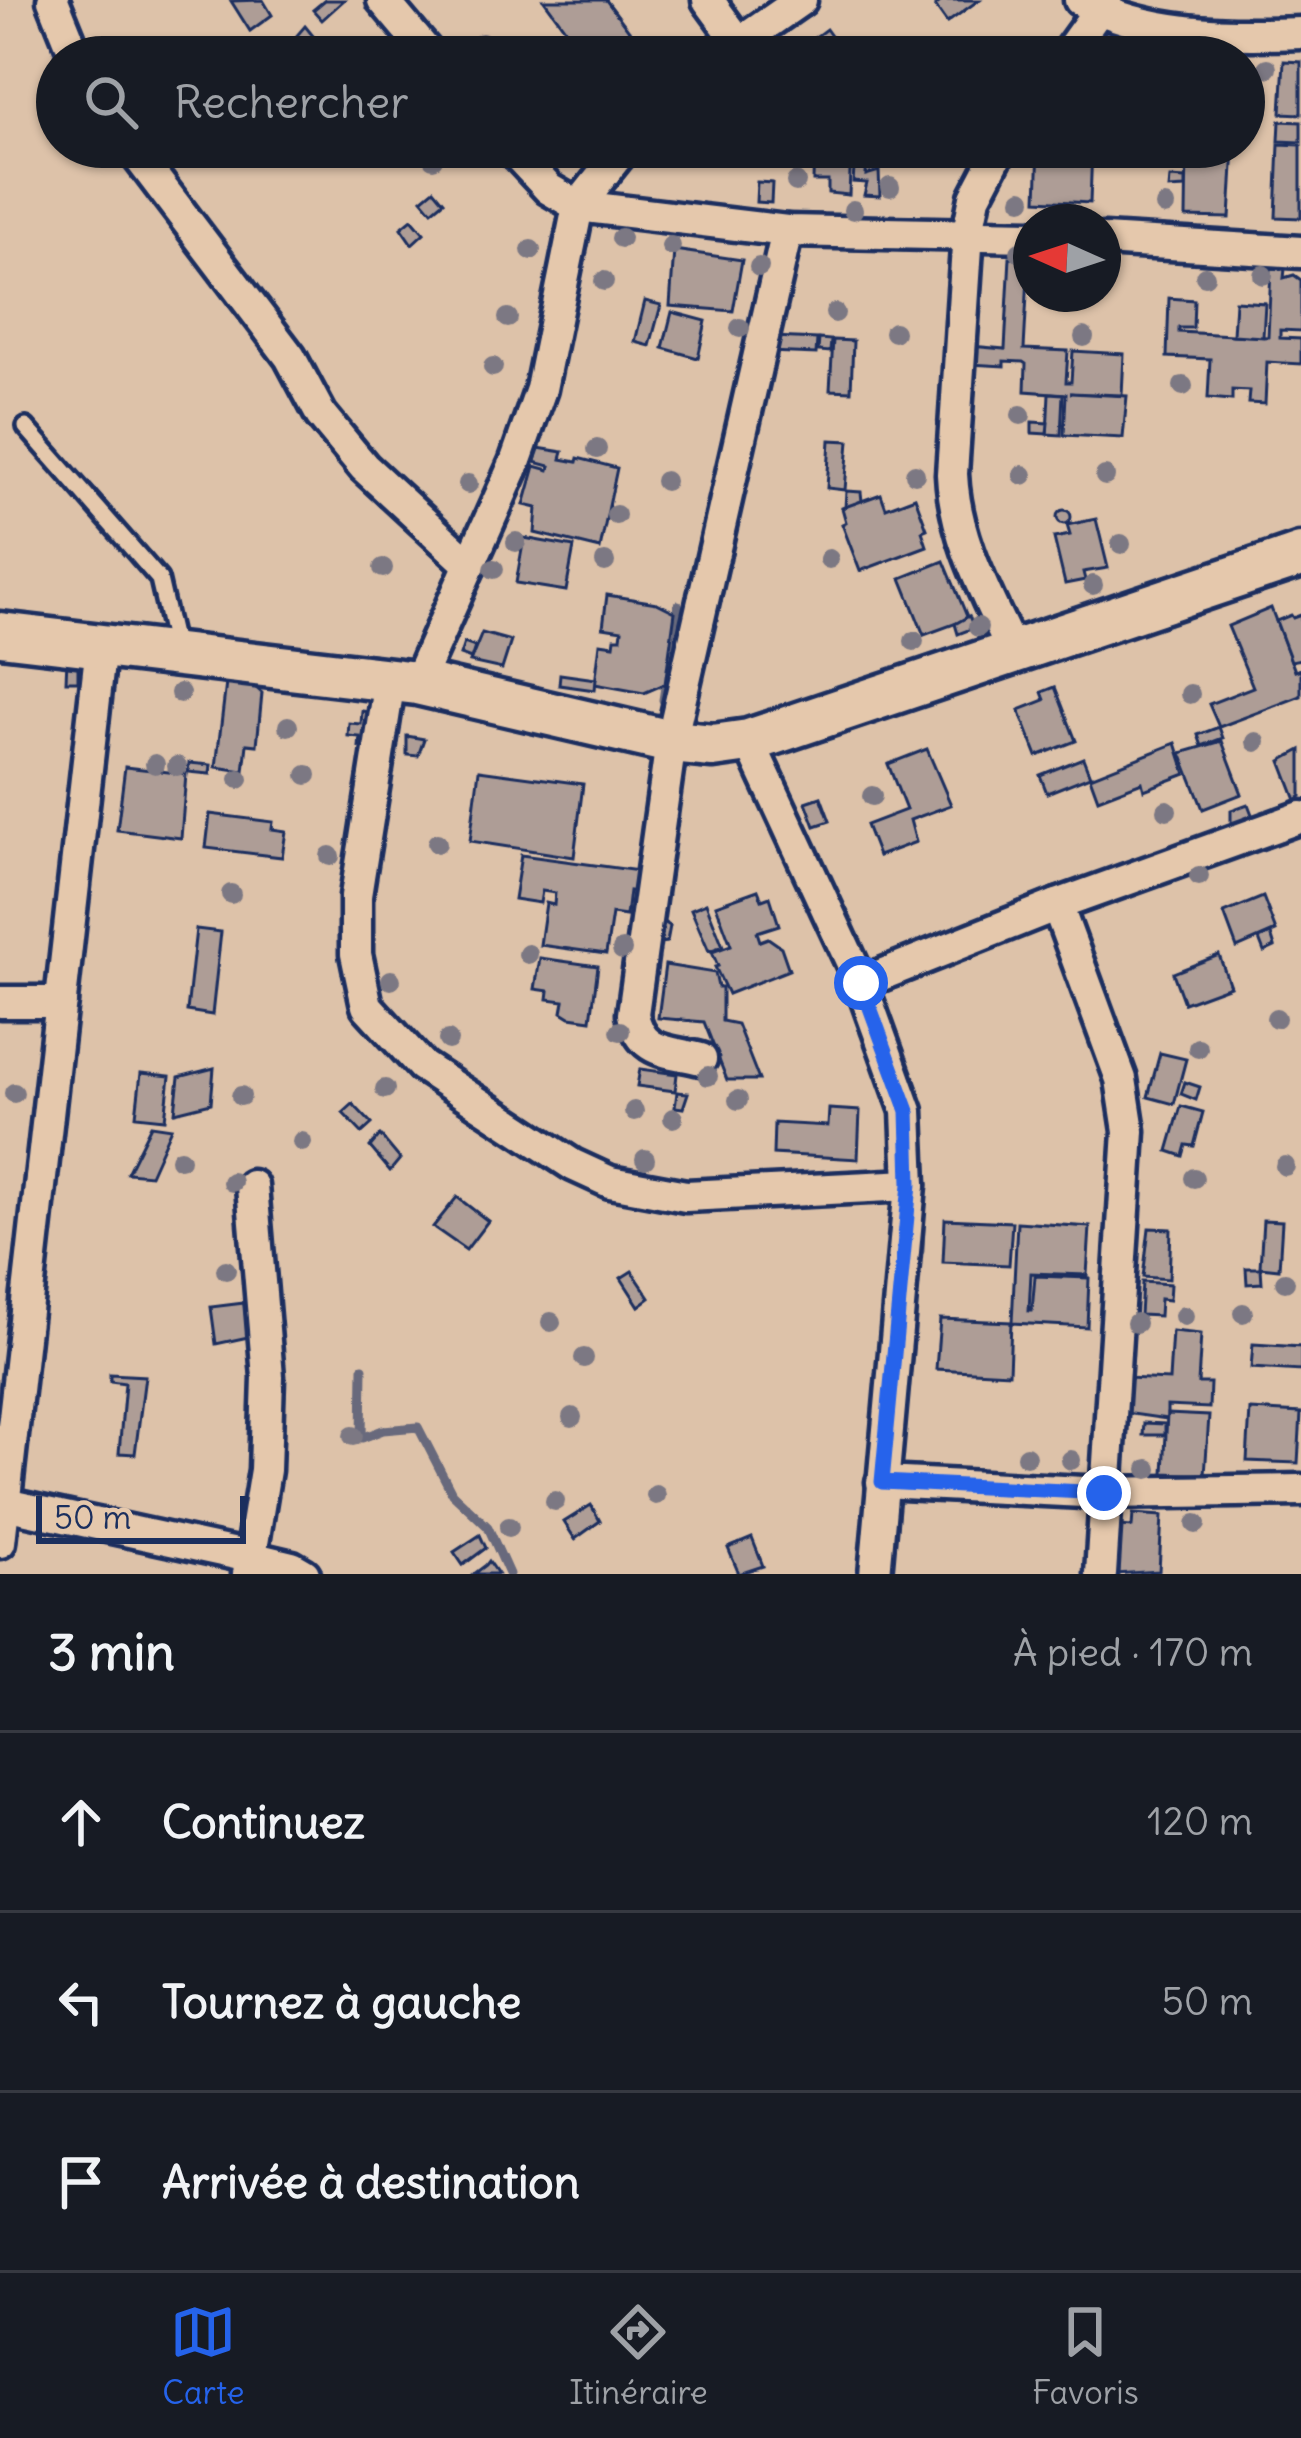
<!DOCTYPE html>
<html lang="fr">
<meta charset="utf-8">
<style>
body{margin:0;font-family:Delius,sans-serif;background:#242831;color:#f1f3f6}
.compass{position:absolute;left:1013px;top:204px;width:108px;height:108px;border-radius:50%;background:#171b24;box-shadow:0 3px 9px #0004;rotate:273deg}
.scale{position:absolute;left:36px;bottom:30px;width:210px;box-sizing:border-box;padding-left:12px;border:6px solid #1b2f5e;border-top:0;font-size:33px;line-height:42px;white-space:nowrap;color:#1b2f5e;-webkit-text-stroke:9px #e5c8ac;paint-order:stroke}
.stop{position:absolute;width:36px;height:36px;margin:-27px;border:9px solid #2563eb;border-radius:50%;background:#fff}
.stop.end{background:#2563eb;border-color:#fff;box-shadow:0 3px 12px #0008}
.list{margin:0;padding:0;list-style:none}
h2{display:flex;justify-content:space-between;align-items:center;height:156px;margin:0;padding:0 48px;font-size:51px}
h2 small{font-size:39px;font-weight:400;color:#9ea1a6}
.list li{display:grid;grid-template-columns:78px 1fr auto;gap:36px;align-items:center;box-sizing:border-box;height:180px;padding:0 48px;border-top:3px solid #363941}
.list b{display:block;font-size:45px;white-space:nowrap}
.list em{font-size:39px;font-style:normal;color:#9ea1a6}
.icon{flex:none;width:66px;height:66px;fill:none;stroke:currentColor;stroke-width:2;stroke-linecap:round;stroke-linejoin:round}
.map{position:relative;flex:none;width:1301px;height:1574px;overflow:hidden}
.search{position:absolute;background:#171b24;box-shadow:0 3px 9px #0004;left:36px;right:36px;top:36px;height:132px;display:flex;align-items:center;gap:30px;box-sizing:border-box;padding:0 42px;border-radius:66px;color:#9ea1a6;font-size:45px}
.sheet{height:696px;background:#171b24}
nav{display:flex;justify-content:space-around;align-items:center;box-sizing:border-box;height:168px;border-top:3px solid #363941;background:#171b24;font-size:33px;color:#9ea1a6}
nav a{display:grid;justify-items:center;gap:6px}
nav .on{color:#2563eb}
.map>svg:first-child{display:block}
</style>
<div class="map">
<svg width="1301" height="1574" viewBox="0 0 1301 1574">
<rect width="100%" height="100%" fill="#ddc2a9"/>
<filter id="ink" filterUnits="userSpaceOnUse"><feTurbulence type="fractalNoise" baseFrequency=".00833" numOctaves="2"/><feDisplacementMap in="SourceGraphic" scale="24" xChannelSelector="R" yChannelSelector="G"/><feConvolveMatrix kernelMatrix="1 2 1 2 8 2 1 2 1" color-interpolation-filters="sRGB"/></filter>
<g filter="url(#ink)">
<g fill="none" stroke-linecap="round" stroke-linejoin="round">
<g stroke="#67697c" stroke-width="9">
<path d="M663 700 678 605"/>
<path d="M920 1251 921 1227"/>
<path d="M363 1368 362 1438 383 1430 418 1427 452 1493 488 1527 509 1574"/>
</g>
</g>
<g fill="#ae9d96" stroke="#1b2f5e" stroke-width="3">
<path d="M263 0 272 15 250 31 231 1Z"/>
<path d="M325 0H344L322 20 313 10Z"/>
<path d="M544 0H606L649 57H586Z"/>
<path d="M943 0H979L947 23 935 6Z"/>
<path d="M305 26 326 52 321 57H307L293 40Z"/>
<path d="M826 29 846 57H791L790 56Z"/>
<path d="M341 42 355 57H326Z"/>
<path d="M1123 44 1147 45 1146 57H1100V52L1122 54Z"/>
<path d="M1284 61 1301 62V114L1281 113Z"/>
<path d="M1280 121 1301 122V142L1279 141Z"/>
<path d="M1279 144 1301 145V218L1276 217Z"/>
<path d="M746 147V157L721 156 713 153V149L691 148Z"/>
<path d="M814 147H851L849 195 828 193V181H813Z"/>
<path d="M883 147H901L900 165 882 164Z"/>
<path d="M1039 147H1092L1090 203 1037 200Z"/>
<path d="M1187 147H1234L1230 218 1186 217Z"/>
<path d="M859 153 867 154 866 175 879 171 880 196 864 195 867 183 853 182 855 156Z"/>
<path d="M1170 178 1185 179V188L1169 189Z"/>
<path d="M757 182 772 183 771 203 756 202Z"/>
<path d="M434 189 444 201 432 211 422 199Z"/>
<path d="M412 219 424 233 412 244 401 228Z"/>
<path d="M674 250 742 260 733 311 670 306Z"/>
<path d="M1010 257 1029 258 1024 349 1068 351 1066 382H1071L1073 351 1124 354 1122 395 1070 393 1127 396 1123 438 1064 435 1066 394 1025 391 1026 364 1023 362 1004 361V366L970 364V346L1005 349Z"/>
<path d="M1271 268 1285 269 1284 278 1294 275 1301 280V331L1280 330V338L1301 339V364L1267 362 1265 404 1248 403 1249 391 1232 390V400L1208 398 1210 359 1167 357 1169 298 1194 300 1193 328H1179V332L1268 337Z"/>
<path d="M645 301 661 305 650 346 635 342Z"/>
<path d="M1235 301 1265 303 1263 337 1233 335Z"/>
<path d="M672 312 706 321 698 358 663 348Z"/>
<path d="M773 337 817 339 816 354 769 352Z"/>
<path d="M819 339 831 340 830 352 818 351Z"/>
<path d="M833 340 853 341 851 391 830 390Z"/>
<path d="M1049 393 1063 394 1061 435 1047 434Z"/>
<path d="M1032 422 1048 423 1047 434 1032 433Z"/>
<path d="M830 440 849 441 845 490 827 488Z"/>
<path d="M538 448 563 452 561 459 577 462 578 458 617 468 600 549 535 533 537 508 524 505 535 466 549 470 550 466 535 462Z"/>
<path d="M846 491 861 492 862 501 845 508Z"/>
<path d="M881 494 886 508 915 497 927 529 922 531 927 546 860 571 842 524 846 522 842 508Z"/>
<circle cx="1064" cy="517" r="7"/>
<path d="M1096 519 1108 568 1083 572 1085 580 1065 584 1054 538 1070 535 1067 525Z"/>
<path d="M524 538 574 547 566 591 516 583Z"/>
<path d="M944 561 968 619 924 635 901 578Z"/>
<path d="M607 595 657 603 675 612 665 684 644 693 595 684 600 643 614 645 615 638H621L622 630 603 627Z"/>
<path d="M1271 608 1295 671 1301 669V696L1219 727 1209 704 1253 687 1228 626Z"/>
<path d="M1291 615 1293 618 1301 615V659L1291 661 1276 621Z"/>
<path d="M969 616 974 628 958 634 955 624Z"/>
<path d="M482 633 511 641 502 669 470 662Z"/>
<path d="M464 643 475 647 471 659 460 655Z"/>
<path d="M67 659H78V681H66Z"/>
<path d="M560 674 596 679 595 690 559 685Z"/>
<path d="M226 683 254 686 262 693 257 745 247 744 244 771 216 767Z"/>
<path d="M1055 687 1076 741 1037 756 1019 710 1045 700 1042 692Z"/>
<path d="M362 711 376 713 373 748 359 747 360 737 348 736 349 723 361 724Z"/>
<path d="M1219 727 1223 738 1202 746 1198 735Z"/>
<path d="M407 736 424 739 418 756 407 755Z"/>
<path d="M1222 741 1242 794 1203 809 1181 753Z"/>
<path d="M1176 743 1186 774 1144 790 1142 782 1098 799 1090 777Z"/>
<path d="M927 749 951 805 910 820 916 842 878 856 866 825 906 810 888 764Z"/>
<path d="M1301 750V796L1296 800 1281 761Z"/>
<path d="M1083 758 1090 776 1047 793 1040 775Z"/>
<path d="M189 763 211 765 210 774 188 772Z"/>
<path d="M125 767 186 774 181 838 117 830Z"/>
<path d="M479 770 583 784 574 857 470 841Z"/>
<path d="M821 797 830 821 815 826 806 802Z"/>
<path d="M1248 804 1253 817 1231 825V810Z"/>
<path d="M210 814 273 822 272 829 286 831 282 857 206 848Z"/>
<path d="M521 855 639 871 637 892 629 891 626 916 612 914 606 954 540 945 546 903 554 905 555 893 542 891 540 903 514 899Z"/>
<path d="M758 890 762 900 770 897 779 925 757 932 760 941 768 938 781 947 789 970 728 994 715 967 718 966 712 952 731 945 716 905Z"/>
<path d="M1263 897 1276 931 1237 948 1224 913Z"/>
<path d="M706 903 723 946 709 951 691 909Z"/>
<path d="M660 920 670 926 667 942 657 943Z"/>
<path d="M196 929 221 932 212 1015 187 1011Z"/>
<path d="M1271 934 1275 947 1264 952 1259 939Z"/>
<path d="M1219 955 1230 986 1184 1003 1173 973Z"/>
<path d="M540 958 598 966 591 1020 570 1017 562 1012 564 1001 548 999 549 991 535 989Z"/>
<path d="M665 965 715 973 718 987H722V1021L737 1024 759 1080H727L704 1022 658 1018Z"/>
<path d="M1160 1053 1186 1059 1174 1104 1148 1097Z"/>
<path d="M214 1068 211 1103 175 1112 179 1077Z"/>
<path d="M640 1069 677 1074 675 1091 637 1086Z"/>
<path d="M141 1073 170 1076 165 1119 136 1116Z"/>
<path d="M1185 1082 1200 1087 1196 1100 1181 1094Z"/>
<path d="M677 1092 688 1093 683 1108 675 1107Z"/>
<path d="M353 1104 372 1124 362 1133 343 1113Z"/>
<path d="M1181 1106 1203 1112 1194 1146 1186 1145 1183 1156 1168 1151Z"/>
<path d="M829 1109 860 1111 858 1159 773 1154 774 1123 828 1126Z"/>
<path d="M151 1125 171 1128 150 1175 127 1173Z"/>
<path d="M380 1135 400 1159 390 1171 370 1147Z"/>
<path d="M457 1197 488 1221 466 1250 433 1227Z"/>
<path d="M945 1219 1012 1222 1009 1265 943 1262Z"/>
<path d="M1263 1220 1282 1221 1279 1269 1260 1267Z"/>
<path d="M1017 1222 1090 1227 1087 1275 1031 1273 1029 1311H1032L1035 1276 1089 1278 1087 1327 1012 1323Z"/>
<path d="M1149 1228 1171 1229 1169 1279 1143 1277Z"/>
<path d="M1246 1268H1261L1262 1283 1247 1284Z"/>
<path d="M632 1271 650 1298 639 1306 621 1278Z"/>
<path d="M1142 1282 1170 1284 1169 1300 1160 1299 1159 1316 1140 1315Z"/>
<path d="M244 1303 248 1337 216 1344 211 1307Z"/>
<path d="M940 1319 1011 1322 1009 1373 936 1369Z"/>
<path d="M1172 1331 1201 1334 1198 1383H1210L1209 1408 1167 1406V1419L1125 1413 1127 1378 1169 1380Z"/>
<path d="M1253 1344 1301 1347V1371L1251 1368Z"/>
<path d="M110 1374 145 1376 135 1454 119 1453 125 1383 110 1381Z"/>
<path d="M1250 1410 1301 1413 1298 1463 1247 1461Z"/>
<path d="M1167 1414 1209 1416 1205 1475 1164 1473Z"/>
<path d="M1144 1423 1165 1424V1435H1143Z"/>
<path d="M591 1505 600 1521 575 1539 564 1522Z"/>
<path d="M1133 1514 1162 1516 1159 1571 1116 1574 1119 1526 1132 1527Z"/>
<path d="M480 1535 486 1548 463 1565 454 1552Z"/>
<path d="M752 1538 763 1566 739 1574 728 1548Z"/>
<path d="M489 1561 498 1574H474L486 1565Z"/>
</g>
<g fill="none" stroke-linecap="round" stroke-linejoin="round">
<defs>
<path id="lane" d="M26 427 159 579 175 649"/>
<g id="street">
<path d="M53 0 76 57"/>
<path d="M383 0 431 57"/>
<path d="M708 0 738 41"/>
<path d="M1080 0C1148 36 1226 36 1301 33"/>
<path d="M719 57 801 0"/>
<path d="M1065 57 1106 0"/>
<path d="M131 147 290 357 321 415 364 467 470 565"/>
<path d="M510 147 549 189 578 206 787 231 1031 236"/>
<path d="M1001 147 975 197 968 232 952 474C955 540 987 595 1014 654"/>
<path d="M1103 240 1301 252"/>
<path d="M390 680 356 896V954L367 1006 422 1066 573 1165 610 1182 686 1196 910 1185"/>
<path d="M417 683 515 463 541 389 578 206 625 147"/>
<path d="M749 741 861 983 907 1111 910 1185 875 1574"/>
<path d="M1057 905 1121 1079 1129 1131 1101 1574"/>
<path d="M861 983 1057 905 1301 817"/>
<path d="M0 1002H61"/>
<path d="M701 1059C665 1050 641 1054 633 1014L671 742 787 231"/>
<path d="M882 1482 1104 1493 1301 1490"/>
<path d="M0 1503 250 1557 292 1567 304 1574"/>
<path d="M0 1542 101 645"/>
<path d="M248 1574 265 1470 268 1377 252 1186"/>
</g>
<path id="secondary" d="M0 634 417 683 671 742 713 746 749 741 1301 555"/>
</defs>
<use href="#lane" stroke="#1b2f5e" stroke-width="24"/>
<use href="#street" stroke="#1b2f5e" stroke-width="39"/>
<use href="#secondary" stroke="#1b2f5e" stroke-width="51"/>
<use href="#lane" stroke="#e5c8ac" stroke-width="15"/>
<use href="#street" stroke="#e5c8ac" stroke-width="30"/>
<use href="#secondary" stroke="#e5c8ac" stroke-width="42"/>
</g>
<g fill="#7c7883">
<circle cx="482" cy="43" r="10"/>
<circle cx="1267" cy="68" r="10"/>
<circle cx="433" cy="159" r="10"/>
<circle cx="796" cy="182" r="10"/>
<circle cx="890" cy="187" r="10"/>
<circle cx="1022" cy="199" r="10"/>
<circle cx="1165" cy="206" r="10"/>
<circle cx="853" cy="210" r="10"/>
<circle cx="621" cy="238" r="10"/>
<circle cx="671" cy="246" r="10"/>
<circle cx="531" cy="250" r="10"/>
<circle cx="1020" cy="252" r="10"/>
<circle cx="759" cy="267" r="10"/>
<circle cx="1263" cy="275" r="10"/>
<circle cx="1205" cy="276" r="10"/>
<circle cx="604" cy="281" r="10"/>
<circle cx="835" cy="313" r="10"/>
<circle cx="508" cy="318" r="10"/>
<circle cx="740" cy="328" r="10"/>
<circle cx="894" cy="332" r="10"/>
<circle cx="1084" cy="337" r="10"/>
<circle cx="493" cy="367" r="10"/>
<circle cx="1183" cy="386" r="10"/>
<circle cx="1021" cy="415" r="10"/>
<circle cx="597" cy="449" r="10"/>
<circle cx="915" cy="474" r="10"/>
<circle cx="1023" cy="475" r="10"/>
<circle cx="1105" cy="476" r="10"/>
<circle cx="665" cy="481" r="10"/>
<circle cx="468" cy="484" r="10"/>
<circle cx="616" cy="515" r="10"/>
<circle cx="516" cy="542" r="10"/>
<circle cx="1121" cy="544" r="10"/>
<circle cx="829" cy="559" r="10"/>
<circle cx="605" cy="562" r="10"/>
<circle cx="383" cy="568" r="10"/>
<circle cx="494" cy="569" r="10"/>
<circle cx="1093" cy="585" r="10"/>
<circle cx="978" cy="627" r="10"/>
<circle cx="914" cy="641" r="10"/>
<circle cx="180" cy="693" r="10"/>
<circle cx="1190" cy="694" r="10"/>
<circle cx="288" cy="726" r="10"/>
<circle cx="1256" cy="742" r="10"/>
<circle cx="155" cy="764" r="10"/>
<circle cx="177" cy="766" r="10"/>
<circle cx="307" cy="775" r="10"/>
<circle cx="239" cy="779" r="10"/>
<circle cx="872" cy="796" r="10"/>
<circle cx="1167" cy="810" r="10"/>
<circle cx="437" cy="843" r="10"/>
<circle cx="330" cy="856" r="10"/>
<circle cx="1199" cy="876" r="10"/>
<circle cx="231" cy="894" r="10"/>
<circle cx="622" cy="950" r="10"/>
<circle cx="528" cy="954" r="10"/>
<circle cx="391" cy="980" r="10"/>
<circle cx="1276" cy="1018" r="10"/>
<circle cx="620" cy="1031" r="10"/>
<circle cx="448" cy="1040" r="10"/>
<circle cx="1198" cy="1048" r="10"/>
<circle cx="708" cy="1076" r="10"/>
<circle cx="385" cy="1089" r="10"/>
<circle cx="14" cy="1093" r="10"/>
<circle cx="241" cy="1096" r="10"/>
<circle cx="738" cy="1100" r="10"/>
<circle cx="634" cy="1111" r="10"/>
<circle cx="673" cy="1118" r="10"/>
<circle cx="302" cy="1142" r="10"/>
<circle cx="180" cy="1159" r="10"/>
<circle cx="645" cy="1159" r="10"/>
<circle cx="1285" cy="1166" r="10"/>
<circle cx="1194" cy="1178" r="10"/>
<circle cx="232" cy="1182" r="10"/>
<circle cx="226" cy="1270" r="10"/>
<circle cx="1285" cy="1282" r="10"/>
<circle cx="1243" cy="1313" r="10"/>
<circle cx="1184" cy="1316" r="10"/>
<circle cx="551" cy="1322" r="10"/>
<circle cx="1136" cy="1323" r="10"/>
<circle cx="584" cy="1358" r="10"/>
<circle cx="572" cy="1417" r="10"/>
<circle cx="353" cy="1436" r="10"/>
<circle cx="1026" cy="1456" r="10"/>
<circle cx="1071" cy="1460" r="10"/>
<circle cx="1148" cy="1469" r="10"/>
<circle cx="656" cy="1495" r="10"/>
<circle cx="555" cy="1501" r="10"/>
<circle cx="1196" cy="1524" r="10"/>
<circle cx="509" cy="1527" r="10"/>
</g>
</g>
<g fill="none" stroke-linecap="round" stroke-linejoin="round" filter="url(#ink)">
<path stroke="#2563eb" stroke-width="15" d="M861 983 908 1111 910 1184 882 1482 1104 1493"/>
</g>
</svg>
<svg class="compass" viewBox="-18 -18 36 36"><path d="M0-13l5 13h-10z" fill="#e53935"/><path d="M0 13l5-13h-10z" fill="#9ea1a6"/></svg>
<div class="scale">50 m</div>
<div class="stop" style="left:861px;top:983px"></div>
<div class="stop end" style="left:1104px;top:1493px"></div>
<div class="search"><svg class="icon" aria-label="search" viewBox="0 0 24 24"><circle cx="10" cy="10" r="6"/><path d="M15 15l6 6"/></svg>Rechercher</div>
</div>
<section class="sheet">
<h2>3 min<small>À pied · 170 m</small></h2>
<ul class="list">
<li><svg class="icon" aria-label="ahead" viewBox="0 0 24 24"><path d="M12 20V5M6 11l6-6 6 6"/></svg><div><b>Continuez</b></div><em>120 m</em></li>
<li><svg class="icon" aria-label="left" viewBox="0 0 24 24"><path d="M17 20v-9H6M10 6l-5 5 5 5"/></svg><div><b>Tournez à gauche</b></div><em>50 m</em></li>
<li><svg class="icon" aria-label="arrive" viewBox="0 0 24 24"><path d="M6 21V4h12l-3 4 3 4H6"/></svg><div><b>Arrivée à destination</b></div></li>
</ul>
</section>
<nav>
<a class="on"><svg class="icon" aria-label="map" viewBox="0 0 24 24"><path d="M3 6l6-2 6 2 6-2v14l-6 2-6-2-6 2zM9 4v14M15 6v14"/></svg>Carte</a>
<a><svg class="icon" aria-label="directions" viewBox="0 0 24 24"><path d="M12 3l9 9-9 9-9-9zM9 14v-3h6M13 9l2 2-2 2"/></svg>Itinéraire</a>
<a><svg class="icon" aria-label="saved" viewBox="0 0 24 24"><path d="M7 4h10v16l-5-4-5 4z"/></svg>Favoris</a>
</nav>
